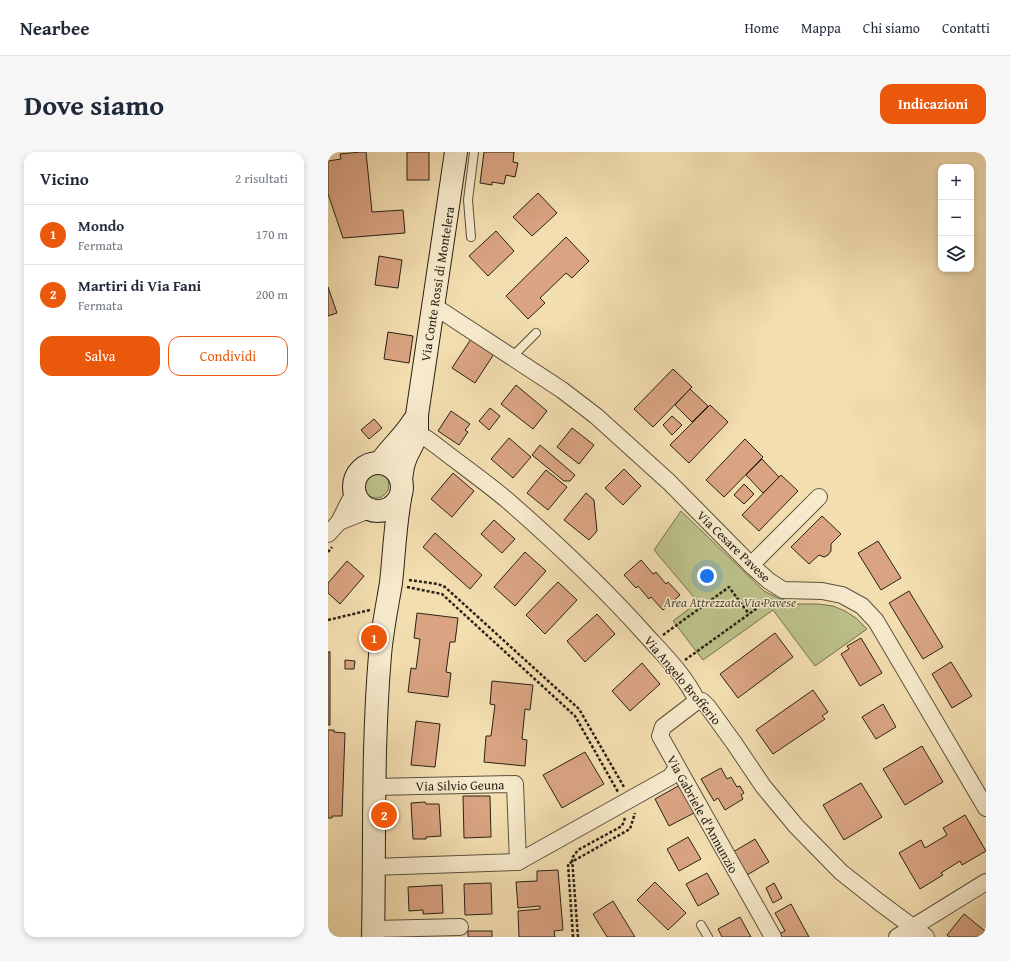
<!DOCTYPE html>
<html lang="it">
<meta charset="utf-8">
<style>
body{margin:0;font-family:"Gentium Book Plus",serif;background:#f6f6f7;color:#1f2937}
.controls{position:absolute;right:12px;top:12px;display:grid;overflow:hidden;border-radius:8px;box-shadow:0 2px 6px #0003}
.controls button{width:36px;height:36px;display:grid;place-items:center;padding:0;border:0;border-bottom:1px solid #e0e1e3;background:#fff;color:#1f2937;font:20px sans-serif}
.you{position:absolute;left:379px;top:424px;width:14px;height:14px;margin:-10px;border:3px solid #fff;border-radius:50%;background:#1a73e8;box-shadow:0 0 0 6px #1a73e833}
.badge{display:grid;place-items:center;width:26px;height:26px;border-radius:50%;background:#ea580c;color:#fff;font-size:13px;font-weight:700}
.pin{position:absolute;translate:-50% -50%;border:2px solid #fff;box-shadow:0 1px 4px #0006}
.list{margin:0;padding:0;list-style:none}
h2{display:flex;justify-content:space-between;align-items:center;height:52px;margin:0;padding:0 16px;font-size:17px}
h2 small{font-size:13px;font-weight:400;color:#747a83}
.list li{display:grid;grid-template-columns:26px 1fr auto;gap:12px;align-items:center;box-sizing:border-box;height:60px;padding:0 16px;border-top:1px solid #e0e1e3}
.list b{display:block;font-size:15px;white-space:nowrap}
.list p{margin:0;font-size:13px;white-space:nowrap;color:#747a83}
.list em{font-size:13px;font-style:normal;color:#747a83}
.actions{display:flex;gap:8px;padding:12px 16px}
.actions a{flex:1;padding:9px 0;border:1px solid #ea580c;border-radius:12px;text-align:center;font-size:14px;color:#ea580c}
.actions .main{background:#ea580c;color:#fff}
.icon{flex:none;width:22px;height:22px;fill:none;stroke:currentColor;stroke-width:2;stroke-linecap:round;stroke-linejoin:round}
.map{position:relative;flex:none;width:658px;height:785px;overflow:hidden;border-radius:12px}
header{display:flex;align-items:center;gap:24px;box-sizing:border-box;height:56px;padding:0 20px;background:#fff;border-bottom:1px solid #e0e1e3}
header strong{font-size:19px}
nav{display:flex;gap:22px;margin-inline-start:auto;font-size:14px}
.intro{display:flex;align-items:center;justify-content:space-between;box-sizing:border-box;height:96px;padding:0 24px}
h1{margin:0;font-size:28px}
.button{padding:10px 18px;border-radius:12px;background:#ea580c;color:#fff;font-size:14px;font-weight:700}
main{display:flex;gap:24px;padding:0 24px}
aside{flex:1;background:#fff;border-radius:12px;box-shadow:0 2px 6px #0003}
.map>svg:first-child{display:block}
</style>
<header>
<strong>Nearbee</strong>
<nav><a>Home</a><a>Mappa</a><a>Chi siamo</a><a>Contatti</a></nav>
</header>
<div class="intro"><h1>Dove siamo</h1><a class="button">Indicazioni</a></div>
<main>
<aside>
<h2>Vicino<small>2 risultati</small></h2>
<ul class="list">
<li><span class="badge">1</span><div><b>Mondo</b><p>Fermata</p></div><em>170 m</em></li>
<li><span class="badge">2</span><div><b>Martiri di Via Fani</b><p>Fermata</p></div><em>200 m</em></li>
</ul>
<div class="actions"><a class="main">Salva</a><a>Condividi</a></div>
</aside>
<div class="map">
<svg width="658" height="785" viewBox="0 0 658 785">
<rect width="100%" height="100%" fill="#f3deb0"/>
<filter id="stains"><feTurbulence type="fractalNoise" baseFrequency=".005" numOctaves="4"/><feColorMatrix values="0 0 0 0 .2 0 0 0 0 .09 0 0 0 0 .02 0 0 0 .5 -.17"/></filter>
<radialGradient id="worn" r=".72"><stop offset=".6" stop-color="#630" stop-opacity="0"/><stop offset="1" stop-color="#630" stop-opacity=".3"/></radialGradient>
<g fill="#bcc18a" stroke="#727250">
<circle cx="48" cy="333" r="13"/>
<path d="M353 359 436 439 450 446 469 452H490L505 454 517 459 528 466 539 477 487 514 445 458 375 508 345 469 370 450 326 398Z"/>
</g>
<g fill="#daa482" stroke="#292217">
<path d="M33 0H38L44 60 75 58 77 81 15 86 0 42V9L13 7 12 2Z"/>
<rect x="79" y="0" width="22" height="28"/>
<path d="M156 0H186L185 10 190 11 187 25 178 23 176 32 164 30V33L152 31Z"/>
<path d="M210 41 229 61 204 84 185 65Z"/>
<path d="M168 79 186 99 160 124 141 104Z"/>
<path d="M238 85 261 109 244 126 238 121 212 146 217 151 200 167 178 144Z"/>
<path d="M51 104 74 108 70 136 47 133Z"/>
<path d="M0 135 9 161 0 164Z"/>
<path d="M60 180 85 184 81 211 56 207Z"/>
<path d="M143 187 166 202 147 231 124 216Z"/>
<path d="M345 217 364 235 325 275 306 257Z"/>
<path d="M188 233 219 259 205 277 173 252Z"/>
<path d="M362 237 380 254 364 270 347 253Z"/>
<path d="M382 253 400 270 361 311 342 293Z"/>
<path d="M162 256 172 264 161 278 151 269Z"/>
<path d="M123 259 142 272 137 278 140 280 131 293 110 279Z"/>
<path d="M344 264 354 273 344 283 335 273Z"/>
<path d="M46 267 54 276 41 287 33 278Z"/>
<path d="M244 276 266 293 251 312 229 295Z"/>
<path d="M181 286 203 305 185 326 163 307Z"/>
<path d="M417 287 435 305 396 345 378 328Z"/>
<path d="M212 293 247 323 242 329H236L204 303Z"/>
<path d="M434 307 451 325 435 341 418 323Z"/>
<path d="M296 317 313 334 295 353 277 336Z"/>
<path d="M218 318 239 335 220 358 199 341Z"/>
<path d="M125 321 146 339 124 365 103 347Z"/>
<path d="M453 323 470 339 431 379 414 363Z"/>
<path d="M416 332 426 342 416 352 406 343Z"/>
<path d="M258 341 266 348 269 379 261 388 236 368Z"/>
<path d="M494 364 513 382 503 392V399L500 403 496 405 491 403 481 412 463 395Z"/>
<path d="M166 368 187 387 174 401 153 382Z"/>
<path d="M107 381 154 423 142 437 95 395Z"/>
<path d="M550 389 573 426 553 438 530 401Z"/>
<path d="M197 400 218 419 187 454 166 435Z"/>
<path d="M313 408 325 422 328 420 338 432 340 430 352 443 335 458 323 445 321 447 310 434 308 436 296 423Z"/>
<path d="M19 409 36 424 12 452 0 441V431Z"/>
<path d="M230 430 249 448 217 482 198 463Z"/>
<path d="M581 439 615 495 595 507 561 451Z"/>
<path d="M89 461 130 466 127 490H122L118 520 123 521 120 545 80 540 83 516 88 517 92 487 86 486Z"/>
<path d="M269 462 287 482 257 510 239 489Z"/>
<path d="M447 481 465 505 410 546 392 522Z"/>
<path d="M533 486 554 521 532 534 513 502 521 497 519 494Z"/>
<rect x="0" y="500" width="2" height="73"/>
<path d="M17 508 27 509 26 517H17Z"/>
<path d="M623 510 644 544 624 556 604 522Z"/>
<path d="M314 511 332 532 302 559 284 539Z"/>
<path d="M164 529 205 533 202 558 197 557 194 587 199 588 197 614 156 610 158 584H163L167 553 162 552Z"/>
<path d="M485 538 500 560 494 564 497 567 445 602 428 578Z"/>
<path d="M555 552 568 575 548 587 534 565Z"/>
<path d="M88 569 112 572 107 615 83 613Z"/>
<path d="M0 578H6V580L17 581 14 664H4V666H0Z"/>
<path d="M594 594 615 630 577 653 555 617Z"/>
<path d="M257 600 276 632 234 656 215 623Z"/>
<path d="M393 616 399 627 403 625 409 635 412 634 416 641 413 643 415 647 397 658 390 646 386 649 373 627Z"/>
<path d="M533 631 554 665 516 688 495 653Z"/>
<path d="M352 633 366 661 341 674 327 647Z"/>
<path d="M135 644H162L163 685 136 686Z"/>
<path d="M97 650 98 652H111L113 684 98 685V687H85L83 651Z"/>
<path d="M637 663 658 699 634 713 632 709 613 721 615 723 592 737 571 701 593 688 597 696 619 683 615 676Z"/>
<path d="M360 685 373 707 351 719 339 697Z"/>
<path d="M427 687 441 710 419 723 405 700Z"/>
<path d="M230 718 235 778 226 779 227 785H191L190 759 212 757V754L190 756 188 730 209 729V719Z"/>
<path d="M379 721 391 742 370 754 358 732Z"/>
<path d="M327 730 358 761 340 778 309 748Z"/>
<path d="M163 731 164 762 137 763 136 732Z"/>
<path d="M446 731 454 746 445 751 438 736Z"/>
<path d="M114 733 115 761 95 762V758L81 759 80 735Z"/>
<path d="M285 749 307 785H279L265 762Z"/>
<path d="M463 752 481 785H453L451 782 457 779 447 761Z"/>
<path d="M636 762 657 779 652 785H621L619 783Z"/>
<path d="M412 765 423 785H394L390 777Z"/>
<rect x="140" y="779" width="24" height="6"/>
</g>
<g fill="none" stroke-linecap="round" stroke-linejoin="round">
<defs>
<g id="lane">
<path d="M143 85 140 48 146 0"/>
<path d="M184 205 208 181"/>
<path d="M373 773 380 785"/>
</g>
<g id="street">
<path d="M106 154 234 238 268 264 341 330 423 413 441 429 455 438 494 439 514 443 534 454 548 469 658 656"/>
<path d="M89 283 98 286 109 294C132 312 156 329 179 348 227 390 274 434 317 482 335 502 357 523 369 549H374L380 555 406 591 435 634 468 674 513 720 551 750 598 785"/>
<path d="M11 370 41 358"/>
<path d="M0 382 11 370 26 340"/>
<path d="M423 413 491 345"/>
<path d="M369 549 335 575 332 584 445 785"/>
<path d="M47 635 187 632 190 710"/>
<path d="M45 715 190 710 342 625 349 616"/>
<path d="M46 777 132 775"/>
<path d="M569 785 658 730"/>
</g>
<g id="secondary">
<circle cx="50" cy="335" r="24"/>
<path d="M52 311C62 296 76 285 85 270"/>
<path d="M73 327 75 314 78 305 89 283V263L128 0"/>
<path d="M45 785C47 691 44 597 52 503 54 479 59 455 63 431 66 403 67 375 72 347"/>
</g>
</defs>
<use href="#lane" stroke="#5c513d" stroke-width="10"/>
<use href="#street" stroke="#5c513d" stroke-width="18"/>
<use href="#secondary" stroke="#292217" stroke-width="24"/>
<g stroke="#292217" stroke-width="2.5" stroke-dasharray="3 2" stroke-linecap="butt">
<path d="M0 400 4 395"/>
<path d="M81 428 110 432 117 435 251 557 296 635"/>
<path d="M79 435 114 442 247 564 290 640"/>
<path d="M0 468 42 458"/>
<path d="M335 483 401 435 421 462"/>
<path d="M357 508 442 447"/>
<path d="M245 785 240 712 302 677 307 661"/>
<path d="M250 785 244 706 250 698 294 674 297 666"/>
</g>
<use href="#lane" stroke="#f7eacc" stroke-width="8"/>
<use href="#street" stroke="#f7eacc" stroke-width="16"/>
<use href="#secondary" stroke="#f7eacc" stroke-width="22"/>
</g>
<g text-anchor="middle" stroke-width="3" stroke-linejoin="round" paint-order="stroke">
<g font-size="13" fill="#292217" stroke="#f7eacc">
<text transform="translate(109 132) rotate(-81)" y="5">Via Conte Rossi di Montelera</text>
<text transform="translate(406 394) rotate(44)" y="5">Via Cesare Pavese</text>
<text transform="translate(355 528) rotate(50)" y="5">Via Angelo Brofferio</text>
<text transform="translate(132 633) rotate(-1)" y="5">Via Silvio Geuna</text>
<text transform="translate(375 662) rotate(61)" y="5">Via Gabriele d'Annunzio</text>
</g>
<g font-size="13" font-style="italic" fill="#55523a" stroke="#f7eacc">
<text x="402" y="455">Area Attrezzata Via Pavese</text>
</g>
</g>
<rect width="100%" height="100%" filter="url(#stains)"/>
<rect width="100%" height="100%" fill="url(#worn)"/>
</svg>
<div class="controls">
<button>+</button>
<button>−</button>
<button><svg class="icon" aria-label="layers" viewBox="0 0 24 24"><path d="M12 4l9 5-9 5-9-5zM3 14l9 5 9-5"/></svg></button>
</div>
<div class="you"></div>
<div class="pin badge" style="left:46px;top:486px">1</div>
<div class="pin badge" style="left:56px;top:663px">2</div>
</div>
</main>
